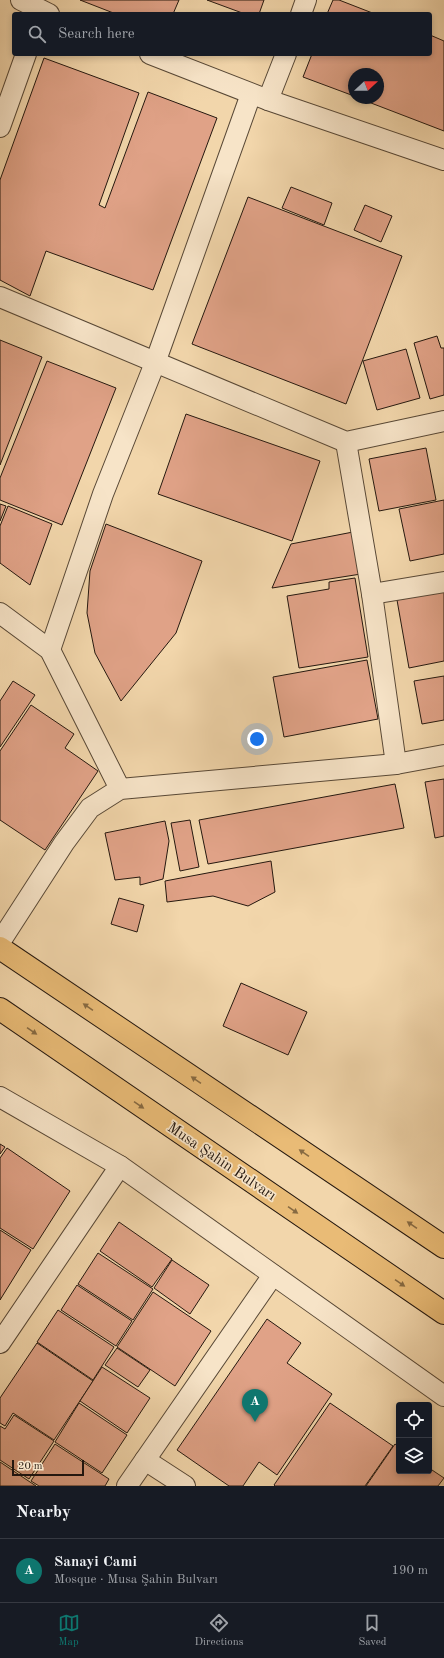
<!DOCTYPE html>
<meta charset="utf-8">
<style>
body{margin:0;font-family:"Old Standard TT",serif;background:#20242c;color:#f1f3f6}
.controls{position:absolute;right:12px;bottom:12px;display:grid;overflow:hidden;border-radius:4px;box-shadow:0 2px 6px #0003}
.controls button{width:36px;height:36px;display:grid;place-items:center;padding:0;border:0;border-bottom:1px solid #363941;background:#171b24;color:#f1f3f6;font:20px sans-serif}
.compass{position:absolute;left:348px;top:68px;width:36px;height:36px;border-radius:50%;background:#171b24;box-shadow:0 2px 6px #0003;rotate:68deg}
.scale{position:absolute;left:12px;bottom:10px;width:72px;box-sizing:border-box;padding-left:4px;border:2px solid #25180f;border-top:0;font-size:11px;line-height:14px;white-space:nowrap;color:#25180f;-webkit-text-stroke:3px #f7e4c8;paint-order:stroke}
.you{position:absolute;left:257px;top:739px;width:14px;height:14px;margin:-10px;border:3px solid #fff;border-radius:50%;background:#1a73e8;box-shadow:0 0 0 6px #1a73e833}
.badge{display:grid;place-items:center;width:26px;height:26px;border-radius:50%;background:#0f766e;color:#fff;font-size:13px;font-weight:700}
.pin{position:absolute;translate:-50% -33px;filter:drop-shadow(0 1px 2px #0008)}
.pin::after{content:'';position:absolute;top:21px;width:14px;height:12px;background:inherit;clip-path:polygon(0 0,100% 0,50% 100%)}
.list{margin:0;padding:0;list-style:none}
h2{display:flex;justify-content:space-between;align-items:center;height:52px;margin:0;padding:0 16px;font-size:17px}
h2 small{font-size:13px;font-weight:400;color:#9ea1a6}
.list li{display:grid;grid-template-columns:26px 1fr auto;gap:12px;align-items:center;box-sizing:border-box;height:64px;padding:0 16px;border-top:1px solid #363941}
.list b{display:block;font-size:15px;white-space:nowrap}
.list p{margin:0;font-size:13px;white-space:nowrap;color:#9ea1a6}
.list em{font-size:13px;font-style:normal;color:#9ea1a6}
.icon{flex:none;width:22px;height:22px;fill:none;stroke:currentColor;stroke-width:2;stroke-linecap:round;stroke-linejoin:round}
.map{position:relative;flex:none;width:444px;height:1486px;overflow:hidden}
.search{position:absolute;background:#171b24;box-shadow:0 2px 6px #0003;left:12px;right:12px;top:12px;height:44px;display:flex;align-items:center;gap:10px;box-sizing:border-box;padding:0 14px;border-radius:4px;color:#9ea1a6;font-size:15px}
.sheet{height:116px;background:#171b24}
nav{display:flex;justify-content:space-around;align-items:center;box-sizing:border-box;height:56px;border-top:1px solid #363941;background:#171b24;font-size:11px;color:#9ea1a6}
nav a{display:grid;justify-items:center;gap:2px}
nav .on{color:#0f766e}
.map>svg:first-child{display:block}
</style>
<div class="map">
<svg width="444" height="1486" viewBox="0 0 444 1486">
<rect width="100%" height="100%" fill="#f2d6ab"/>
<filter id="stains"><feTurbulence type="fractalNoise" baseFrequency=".005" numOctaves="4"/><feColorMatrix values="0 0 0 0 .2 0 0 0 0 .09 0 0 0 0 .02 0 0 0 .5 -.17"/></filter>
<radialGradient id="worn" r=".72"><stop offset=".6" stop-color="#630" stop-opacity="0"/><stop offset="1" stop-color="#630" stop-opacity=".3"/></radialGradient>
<g fill="#e0a287" stroke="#25180f">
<path d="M80 0H179L173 14H116Z"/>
<path d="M207 0H264L259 14H245Z"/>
<path d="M333 0H339L375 14H327Z"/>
<path d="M430 35 444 41V131L358 98H378V74H354V96L303 77 312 54H430Z"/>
<path d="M44 58 139 93 99 205 105 208 148 92 217 118 153 290 46 251 30 296 0 280V180Z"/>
<path d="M291 187 332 203 324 225 282 208Z"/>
<path d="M248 197 402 256 346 404 192 344Z"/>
<path d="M365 205 392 216 381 242 354 230Z"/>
<path d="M437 336 441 348H444V395L430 399 414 343Z"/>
<path d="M0 340 42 357 0 465Z"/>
<path d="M406 349 420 398 377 410 363 361Z"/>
<path d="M47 361 116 388 62 525 0 500V478Z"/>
<path d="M186 414 320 461 292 541 158 494Z"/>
<path d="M426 448 436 500 379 511 369 459Z"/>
<path d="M444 500V554L410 561 399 509Z"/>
<path d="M0 504 6 506 0 521Z"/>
<path d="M8 506 52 524 30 585 0 563V526Z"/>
<path d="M106 524 202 561 176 633 121 701 95 653 87 613 90 571Z"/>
<path d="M353 532 361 574 272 588 291 544Z"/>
<path d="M355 578 368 657 299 668 287 596 329 589V582Z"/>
<path d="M444 591V661L409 668 397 600Z"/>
<path d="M367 660 378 719 284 737 273 677Z"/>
<path d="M444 676V720L422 724 414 681Z"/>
<path d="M13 681 35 695 0 747V701Z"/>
<path d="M31 705 74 734 65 748 98 771 45 850 0 820V751Z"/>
<path d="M444 779V836L435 838 425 782Z"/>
<path d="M395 784 404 828 208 864 199 820Z"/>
<path d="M190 820 199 867 180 871 171 823Z"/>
<path d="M165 821 169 841 163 879 140 885V877L115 880 105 833Z"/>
<path d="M271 861 275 892 248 906 213 896 167 902 165 881Z"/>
<path d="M119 898 144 905 137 932 111 924Z"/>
<path d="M241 983 307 1012 288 1055 223 1026Z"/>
<path d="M0 1144 5 1147 0 1154Z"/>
<path d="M7 1148 70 1191 33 1249 0 1228V1158Z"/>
<path d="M119 1222 172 1259 152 1287 100 1251Z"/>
<path d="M0 1230 31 1250 0 1300Z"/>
<path d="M98 1253 153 1289 133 1320 78 1284Z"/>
<path d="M172 1260 209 1285 190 1314 154 1288Z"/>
<path d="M77 1285 132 1321 116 1346 61 1310Z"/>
<path d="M153 1292 211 1331 175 1386 117 1347Z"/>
<path d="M58 1310 114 1347 93 1380 37 1342Z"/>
<path d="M267 1319 301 1343 287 1363 332 1394 277 1475 259 1462 243 1486H229L177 1450Z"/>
<path d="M37 1343 93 1381 54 1440 13 1413 5 1426 0 1423V1398Z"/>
<path d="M117 1348 150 1370 138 1387 105 1365Z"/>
<path d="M102 1367 150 1398 127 1433 80 1401Z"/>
<path d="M79 1403 127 1435 102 1473 55 1442Z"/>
<path d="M330 1403 393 1446 365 1486H275L274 1485Z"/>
<path d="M14 1415 54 1441 29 1479 0 1460V1426L5 1429Z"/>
<path d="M55 1444 109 1479 105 1486H39L31 1481Z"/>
<path d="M395 1444 399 1447V1471H429V1468L444 1478 438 1486H366Z"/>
<path d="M0 1462 36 1486H0Z"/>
</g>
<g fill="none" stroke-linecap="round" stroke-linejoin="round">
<defs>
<g id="street">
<path d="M21 0 49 14"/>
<path d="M301 14 306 0"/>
<path d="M150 54 268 100 444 160"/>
<path d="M268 100 286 54"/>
<path d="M0 127 26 54"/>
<path d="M0 297 346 442 444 421"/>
<path d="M346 442 372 594 396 764"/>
<path d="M372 594 444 582"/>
<path d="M0 613 50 650 120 789"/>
<path d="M50 650 103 494 155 363 251 94"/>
<path d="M0 942 64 843 90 808 120 789 396 764 444 755"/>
<path d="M0 1097 120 1166 444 1396"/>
<path d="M0 1343 120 1166"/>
<path d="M145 1460 185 1486"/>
<path d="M127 1486 273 1275"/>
</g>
<g id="primary">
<path d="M0 948 444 1247"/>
<path d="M0 1009 444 1313"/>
</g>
</defs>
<use href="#street" stroke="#584836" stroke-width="22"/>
<use href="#primary" stroke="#25180f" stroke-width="24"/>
<use href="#street" stroke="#f7e4c8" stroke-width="20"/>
<use href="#primary" stroke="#e9bb76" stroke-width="22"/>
</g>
<defs><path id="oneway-solid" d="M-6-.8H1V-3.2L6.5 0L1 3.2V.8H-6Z"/></defs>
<g fill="#876a42">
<use href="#oneway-solid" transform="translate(88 1007) rotate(-146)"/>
<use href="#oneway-solid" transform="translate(32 1031) rotate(34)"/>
<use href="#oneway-solid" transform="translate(196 1080) rotate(-146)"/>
<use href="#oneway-solid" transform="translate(139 1105) rotate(34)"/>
<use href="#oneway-solid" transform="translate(304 1153) rotate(-146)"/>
<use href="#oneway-solid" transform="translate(293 1210) rotate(34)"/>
<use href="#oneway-solid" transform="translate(412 1225) rotate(-146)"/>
<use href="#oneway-solid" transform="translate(400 1283) rotate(34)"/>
</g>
<g text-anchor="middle" stroke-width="3.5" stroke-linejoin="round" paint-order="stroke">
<g font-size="15" fill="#25180f" stroke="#f7e4c8">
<text transform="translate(222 1161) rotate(34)" y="5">Musa Şahin Bulvarı</text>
</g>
</g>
<rect width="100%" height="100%" filter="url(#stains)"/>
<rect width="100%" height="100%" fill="url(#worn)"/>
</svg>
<div class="controls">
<button><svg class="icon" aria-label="locate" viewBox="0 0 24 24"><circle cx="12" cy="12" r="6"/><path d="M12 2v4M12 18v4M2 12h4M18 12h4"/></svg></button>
<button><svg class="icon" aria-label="layers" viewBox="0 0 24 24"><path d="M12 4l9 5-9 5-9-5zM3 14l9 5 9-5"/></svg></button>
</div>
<svg class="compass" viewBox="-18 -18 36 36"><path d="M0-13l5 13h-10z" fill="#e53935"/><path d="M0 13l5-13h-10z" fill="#9ea1a6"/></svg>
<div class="scale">20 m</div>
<div class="you"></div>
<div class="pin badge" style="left:255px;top:1422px">A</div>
<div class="search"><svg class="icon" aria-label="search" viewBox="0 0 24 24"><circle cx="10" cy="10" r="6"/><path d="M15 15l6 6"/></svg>Search here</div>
</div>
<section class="sheet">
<h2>Nearby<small></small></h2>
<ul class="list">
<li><span class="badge">A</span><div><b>Sanayi Cami</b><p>Mosque · Musa Şahin Bulvarı</p></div><em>190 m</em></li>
</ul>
</section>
<nav>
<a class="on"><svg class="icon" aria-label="map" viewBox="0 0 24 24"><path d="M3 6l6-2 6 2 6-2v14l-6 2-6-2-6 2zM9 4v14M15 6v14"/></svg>Map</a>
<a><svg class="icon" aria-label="directions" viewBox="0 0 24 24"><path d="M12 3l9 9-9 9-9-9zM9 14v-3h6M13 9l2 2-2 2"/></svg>Directions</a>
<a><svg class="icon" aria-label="saved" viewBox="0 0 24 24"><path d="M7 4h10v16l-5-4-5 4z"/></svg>Saved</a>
</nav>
